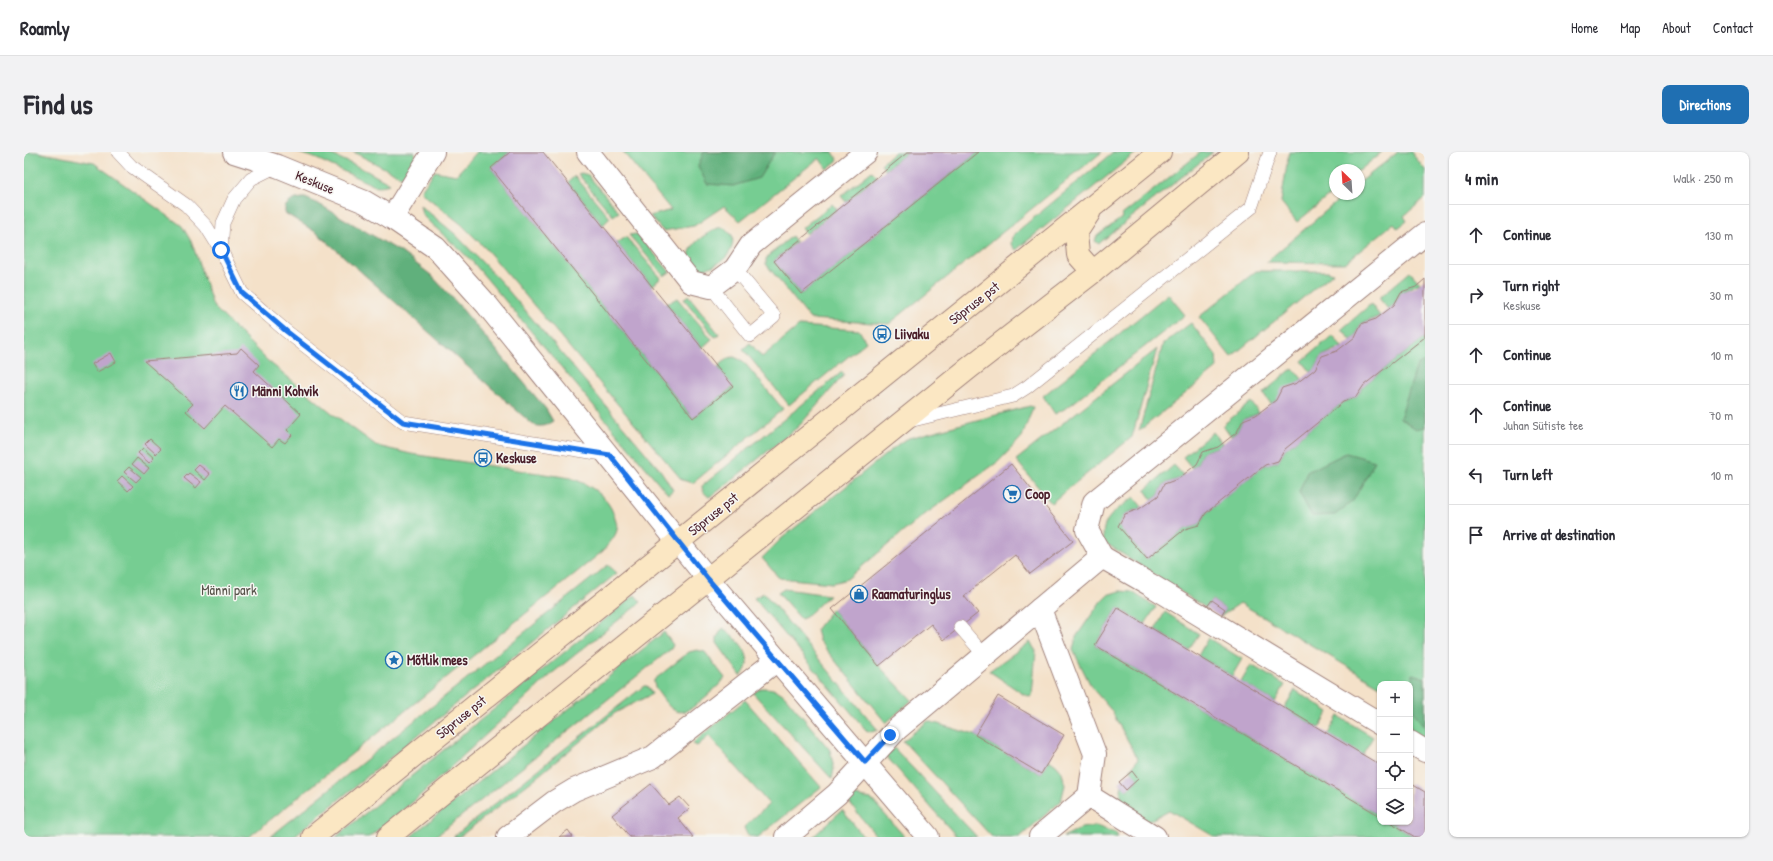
<!DOCTYPE html>
<meta charset="utf-8">
<style>
body{margin:0;font-family:"Patrick Hand",sans-serif;background:#f2f2f3;color:#2b2b33}
.controls{position:absolute;right:12px;bottom:12px;display:grid;overflow:hidden;border-radius:8px;box-shadow:0 1px 3px #0004}
.controls button{width:36px;height:36px;display:grid;place-items:center;padding:0;border:0;border-bottom:1px solid #e1e1e2;background:#fff;color:#2b2b33;font:20px sans-serif}
.compass{position:absolute;left:1305px;top:12px;width:36px;height:36px;border-radius:50%;background:#fff;box-shadow:0 1px 3px #0004;rotate:335deg}
.stop{position:absolute;width:12px;height:12px;margin:-9px;border:3px solid #1a73e8;border-radius:50%;background:#fff}
.stop.end{background:#1a73e8;border-color:#fff;box-shadow:0 1px 4px #0008}
.list{margin:0;padding:0;list-style:none}
h2{display:flex;justify-content:space-between;align-items:center;height:52px;margin:0;padding:0 16px;font-size:17px}
h2 small{font-size:13px;font-weight:400;color:#7c7c81}
.list li{display:grid;grid-template-columns:26px 1fr auto;gap:12px;align-items:center;box-sizing:border-box;height:60px;padding:0 16px;border-top:1px solid #e1e1e2}
.list b{display:block;font-size:15px;white-space:nowrap}
.list p{margin:0;font-size:13px;white-space:nowrap;color:#7c7c81}
.list em{font-size:13px;font-style:normal;color:#7c7c81}
.icon{flex:none;width:22px;height:22px;fill:none;stroke:currentColor;stroke-width:2;stroke-linecap:round;stroke-linejoin:round}
.map{position:relative;flex:none;width:1401px;height:685px;overflow:hidden;border-radius:8px}
header{display:flex;align-items:center;gap:24px;box-sizing:border-box;height:56px;padding:0 20px;background:#fff;border-bottom:1px solid #e1e1e2}
header strong{font-size:19px}
nav{display:flex;gap:22px;margin-inline-start:auto;font-size:14px}
.intro{display:flex;align-items:center;justify-content:space-between;box-sizing:border-box;height:96px;padding:0 24px}
h1{margin:0;font-size:28px}
.button{padding:10px 18px;border-radius:8px;background:#1f6fb2;color:#fff;font-size:14px;font-weight:700}
main{display:flex;gap:24px;padding:0 24px}
aside{flex:1;background:#fff;border-radius:8px;box-shadow:0 1px 3px #0004}
.map>svg:first-child{display:block}
</style>
<header>
<strong>Roamly</strong>
<nav><a>Home</a><a>Map</a><a>About</a><a>Contact</a></nav>
</header>
<div class="intro"><h1>Find us</h1><a class="button">Directions</a></div>
<main>
<div class="map">
<svg width="1401" height="685" viewBox="0 0 1401 685">
<rect width="100%" height="100%" fill="#f6f6f2"/>
<filter id="ink" filterUnits="userSpaceOnUse"><feTurbulence type="fractalNoise" baseFrequency=".025" numOctaves="2"/><feDisplacementMap in="SourceGraphic" scale="8" xChannelSelector="R" yChannelSelector="G"/><feConvolveMatrix kernelMatrix="1 2 1 2 8 2 1 2 1" color-interpolation-filters="sRGB"/></filter>
<filter id="wash" filterUnits="userSpaceOnUse"><feTurbulence type="fractalNoise" baseFrequency=".012" numOctaves="4" result="noise"/><feDisplacementMap in="SourceGraphic" scale="16" xChannelSelector="R" yChannelSelector="G"/><feGaussianBlur stdDeviation="0.9" result="paint"/><feColorMatrix in="noise" values="0 0 0 0 0 0 0 0 0 0 0 0 0 0 0 0 0 1.4 0 .05"/><feComposite in="paint" operator="in"/></filter>
<g filter="url(#wash)">
<rect width="100%" height="100%" fill="#f4e1c9"/>
<g fill="#76cd92" stroke="#60765e">
<path d="M0 0H12L70 11 158 74 168 91 189 154 244 209 308 261 353 294 387 302 547 326C566 333 583 343 590 363 591 368 594 373 593 378 591 386 584 392 579 399L225 685H0Z"/>
<path d="M272 0H302L343 19 366 32 353 35 293 7Z"/>
<path d="M329 0H391V8L378 25Z"/>
<path d="M453 0H486L467 16 669 266 709 235 694 215 704 206 710 205 719 209 759 257 669 331 658 328 463 98 437 72 398 41 397 38 411 19 432 23Z"/>
<path d="M599 0H809L814 8 803 17 795 6 716 69 700 54 670 74 639 79 626 64 647 58Z"/>
<path d="M871 0H884L861 18 857 12Z"/>
<path d="M954 0H1078L865 172 786 167 742 112V107L745 103 768 84 772 90 750 109 777 142Z"/>
<path d="M1090 0H1113L992 98 987 92 988 85 996 77Z"/>
<path d="M1177 0H1189L1078 89 1075 92 1071 89 1073 84 1099 65 1098 63Z"/>
<path d="M1265 0H1358L1335 19 1311 18V39L1273 70 1257 50Z"/>
<path d="M1374 0H1387L1401 18V46L1380 64 1383 69 1374 76 1370 71 1321 111 1242 110 1317 46 1321 50 1331 42H1335V31Z"/>
<path d="M848 19 853 24 822 50 817 44Z"/>
<path d="M557 21 564 23 595 60 589 64 554 22Z"/>
<path d="M551 24 586 66 579 73 544 30Z"/>
<path d="M808 52 813 57 782 82 778 76Z"/>
<path d="M396 53 431 82 477 130 637 319 649 338 644 342 447 108 402 67 398 62Z"/>
<path d="M694 76H700L708 83C713 103 692 116 674 118L665 110C663 92 680 83 694 76Z"/>
<path d="M612 82 614 83 646 120 640 124 605 83Z"/>
<path d="M602 85 637 126 628 134 593 91Z"/>
<path d="M1232 119H1304L1309 121 1207 205 1175 165Z"/>
<path d="M1386 120 1396 131 1377 140 1370 153 1364 157 1355 146Z"/>
<path d="M1144 142 1161 163 1044 255 1031 262 1019 244Z"/>
<path d="M664 143 695 182 691 185 660 147Z"/>
<path d="M653 146 688 187 678 196 643 152Z"/>
<path d="M1347 152 1356 164 1337 172 1331 185 1327 188 1318 177Z"/>
<path d="M1167 171 1192 203 1193 216 1115 279 1139 192Z"/>
<path d="M775 174 835 178 842 190 765 253 719 197 726 191 738 205Z"/>
<path d="M1309 183 1318 195 1298 204 1291 217 1287 220 1278 209Z"/>
<path d="M1401 185V588L1386 578V532H1356V534L1216 451 1196 465 1201 457 1188 448 1182 456 1080 390C1075 366 1094 358 1110 345L1118 355 1101 362 1094 374 1123 407 1161 377 1175 373 1182 361 1241 313 1254 309 1261 297 1319 250 1332 245 1340 233Z"/>
<path d="M1133 197 1108 285 1027 351 992 308Z"/>
<path d="M1269 216 1278 227 1247 252 1239 241Z"/>
<path d="M818 220 820 223 775 274 693 340 685 345C681 342 678 339 678 334Z"/>
<path d="M1227 250 1235 261 1219 268 1213 280 1207 284 1199 273Z"/>
<path d="M1006 254 1009 255 998 285 975 309 896 366 823 427 808 431 755 426 738 406 757 387 877 290 885 286Z"/>
<path d="M1189 280 1198 291 1194 295 1179 300 1173 312 1168 316 1159 305Z"/>
<path d="M1150 313 1159 323 1154 327 1140 332 1134 344 1128 348 1121 338Z"/>
<path d="M584 413 593 421 269 685H246Z"/>
<path d="M760 437 805 443 782 465 777 467 754 441Z"/>
<path d="M1096 439 1108 440 1132 455 1121 472 1094 456 1071 493 1356 664V670H1366L1391 685H1191L1145 658 1121 671C1104 660 1093 656 1098 633L1103 638 1114 627 1106 618 1114 607 1087 558 1068 536 1049 498 1052 485 1077 449 1083 443Z"/>
<path d="M740 441 854 578 847 580 842 578 730 446Z"/>
<path d="M611 443 617 450 531 519 390 649 345 685H312Z"/>
<path d="M808 457 855 514 888 548 862 571 795 489 792 478Z"/>
<path d="M1141 460 1175 482 1164 498 1131 478Z"/>
<path d="M699 476C714 487 734 506 717 524L693 491V485Z"/>
<path d="M640 480 649 493 647 497 411 685H386Z"/>
<path d="M1184 486 1218 507 1208 524 1174 504Z"/>
<path d="M1006 490 1012 499 1008 544 1006 545 999 542 965 519Z"/>
<path d="M673 498 681 500 701 526C695 534 687 540 679 547 663 561 653 567 639 547 635 541 629 535 630 528L665 500Z"/>
<path d="M1227 513 1261 533 1251 550 1217 530Z"/>
<path d="M620 534H623L628 542 591 561 509 628 435 685H429Z"/>
<path d="M737 536C748 536 753 537 761 544L806 598 810 617 808 627 729 541Z"/>
<path d="M1271 538 1305 560 1295 576 1260 556Z"/>
<path d="M721 548 797 635 734 685C726 685 722 683 720 675L745 652 685 584 673 594 669 592 670 590Z"/>
<path d="M1314 564 1349 585 1338 603 1304 582Z"/>
<path d="M904 569 951 583 1017 622 1025 608 1032 613 1038 620 1041 633 1037 649 996 685H968L879 589Z"/>
<path d="M870 596 953 685H933L862 604Z"/>
<path d="M831 644 847 647 881 685H853L823 648Z"/>
<path d="M818 658 840 685H789Z"/>
<path d="M1072 674 1092 681 1094 685H1039L1057 676Z"/>
</g>
<g fill="#60b07c" stroke="#556854">
<path d="M680 0H751L735 26 709 34 683 32 674 14Z"/>
<path d="M281 46 293 51 377 100 407 123 433 151 522 257 529 269C522 274 516 276 508 272L308 94 293 81 261 61V55C266 48 273 46 281 46Z"/>
<path d="M1401 210V275L1392 277 1376 266 1393 213Z"/>
<path d="M1322 301 1351 309 1329 349 1311 363 1288 364 1275 340 1283 320Z"/>
<path d="M1389 522 1401 526V576L1387 556 1390 540Z"/>
</g>
<g id="blocks">
<g fill="#c0a4cc">
<path d="M486 0H519L709 234 669 266 467 16Z"/>
<path d="M884 0H954L777 142 750 109Z"/>
<path d="M1401 127V185L1340 233 1332 245 1319 250 1261 297 1254 309 1241 313 1182 361 1175 373 1161 377 1123 407 1094 374 1101 362 1115 357 1134 344 1140 332 1154 327 1173 312 1179 300 1194 295 1213 280 1219 268 1232 263 1252 248 1258 236 1273 231 1291 217 1298 204 1313 199 1331 185 1337 172 1352 167 1370 153 1377 140 1392 135Z"/>
<path d="M217 196 235 213 230 219 277 262 263 278 268 283 261 291 255 287 248 295 201 254 181 276 162 259 169 252 120 209 213 201Z"/>
<path d="M87 201 92 210 73 220 68 212Z"/>
<path d="M126 287 137 297 132 302 121 292Z"/>
<path d="M119 296 130 306 125 311 114 301Z"/>
<path d="M113 306 125 316 120 322 108 312Z"/>
<path d="M987 312 1049 389 1006 422 991 403 940 444 954 461 920 488 907 472 855 514 808 457Z"/>
<path d="M175 313 186 322 181 328 170 318Z"/>
<path d="M105 315 117 325 112 330 100 320Z"/>
<path d="M165 321 177 330 172 336 160 326Z"/>
<path d="M98 324 109 334 104 339 93 329Z"/>
<path d="M1188 448 1201 457 1196 465 1182 456Z"/>
<path d="M1094 456 1356 613V664L1071 493Z"/>
<path d="M974 544 1040 583 1017 622 951 583Z"/>
<path d="M1108 619 1114 627 1102 638 1095 630Z"/>
<path d="M1386 631 1401 640V685H1391L1366 670H1386Z"/>
<path d="M627 632 645 653 656 645 666 656 654 666 669 685H606L588 663Z"/>
<path d="M544 678 549 685H535Z"/>
</g>
</g>
</g>
<g filter="url(#ink)">
<use href="#blocks" fill-opacity="0" stroke="#9f807a" stroke-width="1"/>
<g fill="none" stroke-linecap="round" stroke-linejoin="round">
<defs>
<g id="service">
<path d="M94 0 107 14 162 53 182 74 197 98 218 141 262 179 379 270 585 303"/>
<path d="M197 98 199 71 210 47 227 27 253 14"/>
<path d="M687 135 726 184 750 164 711 117"/>
<path d="M885 269 989 244 1003 235 1227 56 1246 0"/>
<path d="M936 475 961 504"/>
</g>
<g id="minor">
<path d="M564 0 667 130 687 135 711 117 727 93 842 0"/>
<path d="M368 66 409 0"/>
<path d="M1078 405 1125 432 1356 572"/>
<path d="M1386 590 1401 599"/>
<path d="M1065 644 1131 685"/>
<path d="M484 685 530 650 550 638 629 605 753 508"/>
<path d="M762 685 813 642 873 577 1016 457"/>
<path d="M1016 685 1065 644 1071 602 1016 457 1078 405 1063 378 1070 350 1401 82"/>
</g>
<path id="tertiary" d="M210 0 253 14 341 50 368 66 412 96 463 153 684 427 904 685"/>
<g id="secondary">
<path d="M1065 61 1052 81 1054 103 1069 120"/>
<path d="M289 685 1136 0"/>
<path d="M364 685 945 216 1069 120 1214 0"/>
</g>
</defs>
<use href="#service" stroke="#9f807a" stroke-width="14"/>
<use href="#minor" stroke="#9f807a" stroke-width="24"/>
<use href="#tertiary" stroke="#9f807a" stroke-width="24"/>
<use href="#secondary" stroke="#9f807a" stroke-width="24"/>
<use href="#service" stroke="#fff" stroke-width="13"/>
<use href="#minor" stroke="#fff" stroke-width="22"/>
<use href="#tertiary" stroke="#fff" stroke-width="22"/>
<use href="#secondary" stroke="#fbe7c3" stroke-width="22"/>
</g>
</g>
<g fill="none" stroke-linecap="round" stroke-linejoin="round" filter="url(#ink)">
<path stroke="#1a73e8" stroke-width="5" d="M197 98 218 141 262 179 379 270 586 303 684 427 841 610 866 583"/>
</g>
<defs>
<symbol id="bus-ring" viewBox="-11 -11 22 22"><circle r="9.5" fill="#f6f6f2" stroke="#1f6fb2" stroke-width="1.5"/><path d="M-5-6H5V4H4V6H2V4H-2V6H-4V4H-5ZM-3.5-4V0h7V-4ZM-3.5 1.2v1.5H-2V1.2ZM2 1.2v1.5H3.5V1.2Z" fill="#1f6fb2"/></symbol>
<symbol id="restaurant-ring" viewBox="-11 -11 22 22"><circle r="9.5" fill="#f6f6f2" stroke="#1f6fb2" stroke-width="1.5"/><path d="M-5-6h1v4h1v-4h1v4h1v-4h1v5L-1.5 .5V6h-2V.5L-5-1ZM5-6V6H3V1.5H1.5Q1.5-4 5-6Z" fill="#1f6fb2"/></symbol>
<symbol id="supermarket-ring" viewBox="-11 -11 22 22"><circle r="9.5" fill="#f6f6f2" stroke="#1f6fb2" stroke-width="1.5"/><path d="M-6-5.5h2.5l.6 2H6L4.5 2H-2.5L-4.4-4H-6ZM-1.5 3.2a1.3 1.3 0 1 0 .1 0ZM3 3.2a1.3 1.3 0 1 0 .1 0Z" fill="#1f6fb2"/></symbol>
<symbol id="shop-ring" viewBox="-11 -11 22 22"><circle r="9.5" fill="#f6f6f2" stroke="#1f6fb2" stroke-width="1.5"/><path d="M-5-2.5h2.3a2.7 3.5 0 0 1 5.4 0H5L5.5 6h-11ZM-1.5-2.5h3a1.5 2.3 0 0 0-3 0Z" fill="#1f6fb2"/></symbol>
<symbol id="sight-ring" viewBox="-11 -11 22 22"><circle r="9.5" fill="#f6f6f2" stroke="#1f6fb2" stroke-width="1.5"/><path d="M0-6L1.8-2.2L6-1.7L2.9 1.2L3.7 5.4L0 3.3L-3.7 5.4L-2.9 1.2L-6-1.7L-1.8-2.2Z" fill="#1f6fb2"/></symbol>
</defs>
<g fill-rule="evenodd">
<use href="#bus-ring" x="848" y="172" width="20" height="20"/>
<use href="#restaurant-ring" x="205" y="229" width="20" height="20"/>
<use href="#bus-ring" x="449" y="296" width="20" height="20"/>
<use href="#supermarket-ring" x="978" y="332" width="20" height="20"/>
<use href="#shop-ring" x="825" y="432" width="20" height="20"/>
<use href="#sight-ring" x="360" y="498" width="20" height="20"/>
</g>
<g text-anchor="middle" stroke-width="3" stroke-linejoin="round" paint-order="stroke">
<g font-size="14" fill="#4a1f2b" stroke="#f6f6f2">
<text transform="translate(291 30) rotate(22)" y="5">Keskuse</text>
<text transform="translate(950 151) rotate(-38)" y="5">Sõpruse pst</text>
<text transform="translate(689 362) rotate(-39)" y="5">Sõpruse pst</text>
<text transform="translate(437 565) rotate(-39)" y="5">Sõpruse pst</text>
</g>
<g font-size="14" font-weight="bold" fill="#4a1f2b" stroke="#f6f6f2" text-anchor="start">
<text x="871" y="187">Liivaku</text>
<text x="228" y="244">Männi Kohvik</text>
<text x="472" y="311">Keskuse</text>
<text x="1001" y="347">Coop</text>
<text x="848" y="447">Raamaturinglus</text>
<text x="383" y="513">Mõtlik mees</text>
</g>
<g font-size="14" fill="#57534a" stroke="#f6f6f2">
<text x="205" y="443">Männi park</text>
</g>
</g>
</svg>
<div class="controls">
<button>+</button>
<button>−</button>
<button><svg class="icon" aria-label="locate" viewBox="0 0 24 24"><circle cx="12" cy="12" r="6"/><path d="M12 2v4M12 18v4M2 12h4M18 12h4"/></svg></button>
<button><svg class="icon" aria-label="layers" viewBox="0 0 24 24"><path d="M12 4l9 5-9 5-9-5zM3 14l9 5 9-5"/></svg></button>
</div>
<svg class="compass" viewBox="-18 -18 36 36"><path d="M0-13l5 13h-10z" fill="#e53935"/><path d="M0 13l5-13h-10z" fill="#7c7c81"/></svg>
<div class="stop" style="left:197px;top:98px"></div>
<div class="stop end" style="left:866px;top:583px"></div>
</div>
<aside>
<h2>4 min<small>Walk · 250 m</small></h2>
<ul class="list">
<li><svg class="icon" aria-label="ahead" viewBox="0 0 24 24"><path d="M12 20V5M6 11l6-6 6 6"/></svg><div><b>Continue</b></div><em>130 m</em></li>
<li><svg class="icon" aria-label="right" viewBox="0 0 24 24"><path d="M7 20v-9h11M14 6l5 5-5 5"/></svg><div><b>Turn right</b><p>Keskuse</p></div><em>30 m</em></li>
<li><svg class="icon" aria-label="ahead" viewBox="0 0 24 24"><path d="M12 20V5M6 11l6-6 6 6"/></svg><div><b>Continue</b></div><em>10 m</em></li>
<li><svg class="icon" aria-label="ahead" viewBox="0 0 24 24"><path d="M12 20V5M6 11l6-6 6 6"/></svg><div><b>Continue</b><p>Juhan Sütiste tee</p></div><em>70 m</em></li>
<li><svg class="icon" aria-label="left" viewBox="0 0 24 24"><path d="M17 20v-9H6M10 6l-5 5 5 5"/></svg><div><b>Turn left</b></div><em>10 m</em></li>
<li><svg class="icon" aria-label="arrive" viewBox="0 0 24 24"><path d="M6 21V4h12l-3 4 3 4H6"/></svg><div><b>Arrive at destination</b></div></li>
</ul>
</aside>
</main>
